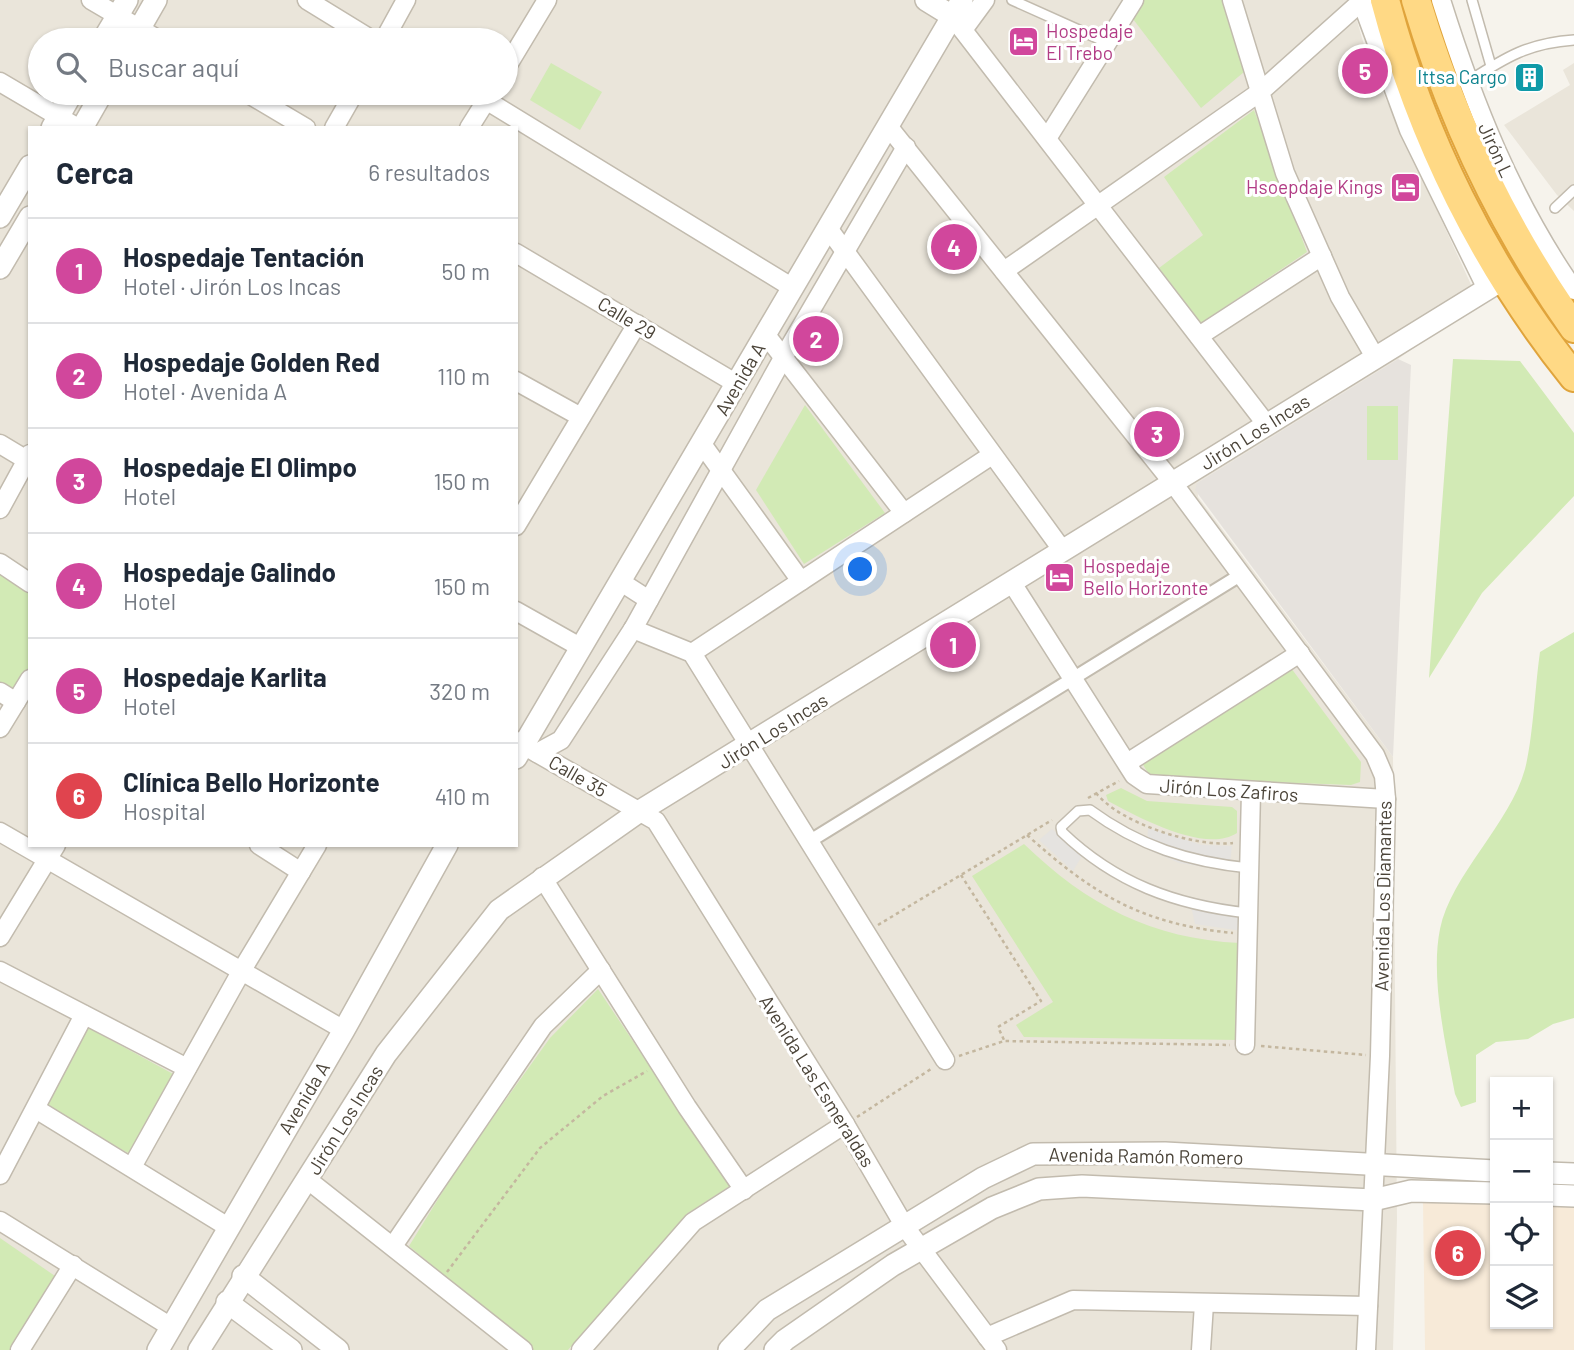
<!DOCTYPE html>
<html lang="es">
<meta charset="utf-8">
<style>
body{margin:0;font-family:Barlow,sans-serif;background:#f6f6f7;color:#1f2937}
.controls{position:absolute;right:21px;bottom:21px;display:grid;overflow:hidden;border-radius:0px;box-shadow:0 2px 5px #0004}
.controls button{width:63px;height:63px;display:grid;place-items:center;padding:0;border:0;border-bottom:2px solid #e0e1e3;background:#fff;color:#1f2937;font:35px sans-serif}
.you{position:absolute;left:861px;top:570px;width:24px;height:24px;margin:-18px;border:5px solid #fff;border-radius:50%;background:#1a73e8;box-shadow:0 0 0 10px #1a73e833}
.badge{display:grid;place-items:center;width:46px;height:46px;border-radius:50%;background:#fc3f1d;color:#fff;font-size:23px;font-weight:700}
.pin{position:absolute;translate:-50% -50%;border:4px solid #fff;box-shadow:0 2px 7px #0006}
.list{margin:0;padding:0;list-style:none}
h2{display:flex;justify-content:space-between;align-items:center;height:91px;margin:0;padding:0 28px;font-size:30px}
h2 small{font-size:23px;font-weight:400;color:#747a83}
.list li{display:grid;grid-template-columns:46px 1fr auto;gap:21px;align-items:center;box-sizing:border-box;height:105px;padding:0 28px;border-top:2px solid #e0e1e3}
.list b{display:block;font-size:26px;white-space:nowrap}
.list p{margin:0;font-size:23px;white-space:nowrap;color:#747a83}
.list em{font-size:23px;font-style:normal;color:#747a83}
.icon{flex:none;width:38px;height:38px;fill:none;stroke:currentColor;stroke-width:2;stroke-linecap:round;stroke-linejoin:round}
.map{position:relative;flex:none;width:1574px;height:1350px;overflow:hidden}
.search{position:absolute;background:#fff;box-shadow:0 2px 5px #0004;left:28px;top:28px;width:490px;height:77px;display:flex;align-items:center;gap:18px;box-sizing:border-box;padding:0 24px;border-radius:38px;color:#747a83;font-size:26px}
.panel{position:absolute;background:#fff;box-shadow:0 2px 5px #0004;left:28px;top:126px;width:490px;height:721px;border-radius:0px}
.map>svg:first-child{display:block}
</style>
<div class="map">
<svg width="1574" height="1350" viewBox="0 0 1574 1350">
<rect width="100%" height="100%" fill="#f6f3ec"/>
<g fill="#eae5da" fill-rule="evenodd">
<path d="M0 0H1351L1369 62 1479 302 1398 359 1197 483 1198 497 1393 757 1397 1220 1393 1350H0ZM40 40H506V93H40ZM30 128H516V845H30Z"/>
<path d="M1574 63V211L1557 195 1504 125 1570 85 1563 70Z"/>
</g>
<path fill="#f7ead8" d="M1423 1202 1495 1203V1324H1548V1204L1574 1205V1350H1425Z"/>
<path fill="#e6e2dd" d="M1398 359 1411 365 1393 757 1195 490 1197 483Z"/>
<g fill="#d2eab5">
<path d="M1144 0H1222L1244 72 1201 108 1133 19Z"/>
<path d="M551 63 602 92 580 130 530 100Z"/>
<path d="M1254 110 1307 252 1201 323 1159 268 1203 235 1164 177Z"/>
<path d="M1453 359 1520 361 1574 433V496L1482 593 1429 678Z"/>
<path d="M805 405 885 513 804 564 756 490Z"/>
<rect x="1367" y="406" width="31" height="54"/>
<path d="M0 574 30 593V669L15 692 0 682Z"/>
<path d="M1574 632V1018L1553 1024 1528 1039 1496 1042 1476 1055V1102L1461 1107 1455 1094C1446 1046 1430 978 1440 929 1451 875 1510 824 1525 769 1533 738 1535 687 1540 652Z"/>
<path d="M1291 668 1361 762 1360 782 1351 785 1166 778 1148 773 1142 763Z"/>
<path d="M1121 788 1147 801 1232 807 1237 811V833C1205 854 1138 817 1108 801L1106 795Z"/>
<path d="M1024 844C1087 905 1152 939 1240 943L1239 1040 1024 1037 1016 1025 1053 1002 972 876Z"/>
<path d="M598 989 730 1186 688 1213 568 1350H534L409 1246 463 1159 550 1038Z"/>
<path d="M85 1026 175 1075 132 1155 42 1106Z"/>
<path d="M0 1238 55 1276 12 1350H0Z"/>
</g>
<g fill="#e5e3e0">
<path d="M1148 828 1202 845 1232 846 1229 871 1179 863 1147 849Z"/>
<path d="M1052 829 1082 856 1073 871 1039 840Z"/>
<path d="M1189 897 1244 907 1242 931 1195 924Z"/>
</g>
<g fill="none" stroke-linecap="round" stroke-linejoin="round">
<defs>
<g id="service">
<path d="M1012 0 1108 43"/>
<path d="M1472 0 1491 66"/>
<path d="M1469 81C1506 57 1529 43 1574 40"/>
<path d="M1555 208 1574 190"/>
<path d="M1248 913C1175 905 1115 883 1062 832L1061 827 1078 811 1090 810C1139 846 1189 862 1249 868"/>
</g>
<path id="pedestrian" d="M810 841 1242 574"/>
<g id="minor">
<path d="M91 0 159 40"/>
<path d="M307 0 372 40"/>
<path d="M1232 0 1285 173 1340 297 1375 357"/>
<path d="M1361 0 1409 130 1487 289"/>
<path d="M1441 0C1473 102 1512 201 1574 290"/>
<path d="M952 16 1267 425"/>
<path d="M963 30 985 0"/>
<path d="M384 40 406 0"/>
<path d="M506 68 547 0"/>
<path d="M0 82 78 128"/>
<path d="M247 93 306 128"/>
<path d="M486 100 793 288"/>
<path d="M888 126 1173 483 1375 755 1384 776 1386 799 1380 1056 1366 1350"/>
<path d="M334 128 354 93"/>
<path d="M469 128 491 93"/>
<path d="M1048 137 1134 0"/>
<path d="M828 228 1063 551"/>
<path d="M516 253 737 384"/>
<path d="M1004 271 1260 92 1363 0"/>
<path d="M766 335 904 513"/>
<path d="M1199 336 1322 256"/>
<path d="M516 381 581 417"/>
<path d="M0 444 30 462"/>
<path d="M702 444 801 581"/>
<path d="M0 509 30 454"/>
<path d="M516 526 637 324"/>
<path d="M0 563 30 583"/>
<path d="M621 582 649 600"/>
<path d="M1012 583 1134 775 1147 784 1386 799"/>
<path d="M516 611 580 647"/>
<path d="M633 629 692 653 945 1060"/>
<path d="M692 653 992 455"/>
<path d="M0 692 16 702"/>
<path d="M0 728 30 679"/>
<path d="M516 741 656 821 845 1124 905 1227 997 1350"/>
<path d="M537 753 561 740 633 629 783 358 906 147"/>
<path d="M1127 763 1300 653"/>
<path d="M0 832 344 1030"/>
<path d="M259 845 301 872"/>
<path d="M542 877 687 1107 744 1190"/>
<path d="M0 937 56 845"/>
<path d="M0 971 187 1068"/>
<path d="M1245 1045 1251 792"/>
<path d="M36 1109 228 1227"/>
<path d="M132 1167 242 970 317 845"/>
<path d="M0 1175 84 1015"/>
<path d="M308 1180 523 1350"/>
<path d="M0 1221 171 1327"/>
<path d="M393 1246 543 1026 601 970"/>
<path d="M987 1337 1073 1300 1368 1306"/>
<path d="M20 1350 73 1265"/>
<path d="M581 1350 693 1222 845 1124"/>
<path d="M1201 1350 1204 1304"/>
</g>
<g id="tertiary">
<path d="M926 0 952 16"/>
<path d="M103 40 127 0"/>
<path d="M133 40 156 0"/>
<path d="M52 128 72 93"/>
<path d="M82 128 102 93"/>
<path d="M0 217 30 166"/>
<path d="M0 268 30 217"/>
<path d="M516 758 962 0"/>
<path d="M1548 1173 1574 1174"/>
<path d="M1548 1195 1574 1196"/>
<path d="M243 1276 338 1350"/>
<path d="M227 1302 291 1350"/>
<path d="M158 1350 344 1030 447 845"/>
<path d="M199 1350 386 1054 499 910 640 811 1505 278"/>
<path d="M729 1350 767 1310 983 1178 1033 1154 1165 1153 1495 1171"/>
<path d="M775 1350 785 1340 893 1265 992 1208 1039 1189 1082 1186 1373 1200 1411 1191 1495 1193"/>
</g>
<g id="trunk">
<path d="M1385 0C1421 137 1485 266 1574 377"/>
<path d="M1416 0C1451 118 1503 227 1574 328"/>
</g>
</defs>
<use href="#service" stroke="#c2bbae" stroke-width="12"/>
<use href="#pedestrian" stroke="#c2bbae" stroke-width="16"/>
<use href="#minor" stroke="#c2bbae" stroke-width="21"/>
<use href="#tertiary" stroke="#c2bbae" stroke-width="24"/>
<use href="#trunk" stroke="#e0a43c" stroke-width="32"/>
<g stroke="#c4b79f" stroke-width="2.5" stroke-dasharray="3.5 3.5" stroke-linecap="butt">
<path d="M1096 793C1121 824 1195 847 1233 843"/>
<path d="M1088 798 1119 781"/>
<path d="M1027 835C1094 895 1142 924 1233 933"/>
<path d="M961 875 1041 1001 998 1027 1004 1040"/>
<path d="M878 925 1052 820"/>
<path d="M1261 1046 1366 1055"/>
<path d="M959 1056 1004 1041 1230 1045"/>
<path d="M857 1117 931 1069"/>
<path d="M447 1272 540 1148 603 1096 647 1071"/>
</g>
<use href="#service" stroke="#fff" stroke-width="9"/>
<use href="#pedestrian" stroke="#fff" stroke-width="12"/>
<use href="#minor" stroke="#fff" stroke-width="18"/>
<use href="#tertiary" stroke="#fff" stroke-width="21"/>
<use href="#trunk" stroke="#ffd985" stroke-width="28"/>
</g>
<defs>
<symbol id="hotel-square" viewBox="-11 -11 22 22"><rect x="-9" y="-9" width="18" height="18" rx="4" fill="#d1479c" stroke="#fff"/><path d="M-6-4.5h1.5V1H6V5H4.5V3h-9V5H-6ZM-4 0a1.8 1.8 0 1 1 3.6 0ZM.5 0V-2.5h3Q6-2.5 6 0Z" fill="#fff"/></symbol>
<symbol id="building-square" viewBox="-11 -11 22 22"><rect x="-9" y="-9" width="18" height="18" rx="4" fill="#0f9aa8" stroke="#fff"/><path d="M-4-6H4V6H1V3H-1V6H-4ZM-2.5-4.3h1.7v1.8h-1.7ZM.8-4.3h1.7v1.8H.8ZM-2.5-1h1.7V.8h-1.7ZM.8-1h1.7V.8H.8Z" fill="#fff"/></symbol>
</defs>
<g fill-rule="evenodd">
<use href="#hotel-square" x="1006" y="24" width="35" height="35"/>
<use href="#building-square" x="1512" y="60" width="35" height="35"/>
<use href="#hotel-square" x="1388" y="170" width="35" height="35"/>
<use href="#hotel-square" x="1042" y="560" width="35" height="35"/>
</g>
<g text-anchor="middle" stroke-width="6" stroke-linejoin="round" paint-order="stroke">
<g font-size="19" fill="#b23c85" stroke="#fff" text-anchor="start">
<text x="1046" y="38">Hospedaje<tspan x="1046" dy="22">El Trebo</tspan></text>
<text x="1383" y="194" text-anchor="end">Hsoepdaje Kings</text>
<text x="1083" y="573">Hospedaje<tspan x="1083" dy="22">Bello Horizonte</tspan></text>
</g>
<g font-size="19" fill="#0d838f" stroke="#fff" text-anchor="end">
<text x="1507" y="84">Ittsa Cargo</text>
</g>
<g font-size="19" fill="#4b4439" stroke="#fff">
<text transform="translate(1496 150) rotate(65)" y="7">Jirón L</text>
<text transform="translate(627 318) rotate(31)" y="7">Calle 29</text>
<text transform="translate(740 379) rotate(-60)" y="7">Avenida A</text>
<text transform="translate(1255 432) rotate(-32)" y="7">Jirón Los Incas</text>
<text transform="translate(773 731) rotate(-32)" y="7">Jirón Los Incas</text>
<text transform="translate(578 776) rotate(30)" y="7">Calle 35</text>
<text transform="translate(1229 790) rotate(4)" y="7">Jirón Los Zafiros</text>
<text transform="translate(1383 896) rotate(-89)" y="7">Avenida Los Diamantes</text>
<text transform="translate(817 1081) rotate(58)" y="7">Avenida Las Esmeraldas</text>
<text transform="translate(304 1098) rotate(-59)" y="7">Avenida A</text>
<text transform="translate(345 1120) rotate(-58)" y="7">Jirón Los Incas</text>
<text transform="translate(1146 1156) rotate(1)" y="7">Avenida Ramón Romero</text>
</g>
</g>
</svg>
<div class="controls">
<button>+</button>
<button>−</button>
<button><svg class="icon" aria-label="locate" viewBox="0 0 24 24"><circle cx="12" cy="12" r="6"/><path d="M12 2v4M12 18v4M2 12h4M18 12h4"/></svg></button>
<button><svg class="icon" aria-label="layers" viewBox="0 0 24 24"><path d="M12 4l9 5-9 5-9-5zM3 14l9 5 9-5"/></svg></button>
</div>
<div class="you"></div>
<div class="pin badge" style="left:953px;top:645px;background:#d1479c">1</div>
<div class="pin badge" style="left:816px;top:339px;background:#d1479c">2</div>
<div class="pin badge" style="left:1157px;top:434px;background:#d1479c">3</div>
<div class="pin badge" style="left:954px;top:247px;background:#d1479c">4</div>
<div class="pin badge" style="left:1365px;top:71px;background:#d1479c">5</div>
<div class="pin badge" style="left:1458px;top:1253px;background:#e0444e">6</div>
<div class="search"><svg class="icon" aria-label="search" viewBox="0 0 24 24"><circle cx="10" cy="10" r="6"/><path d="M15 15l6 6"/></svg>Buscar aquí</div>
<section class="panel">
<h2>Cerca<small>6 resultados</small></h2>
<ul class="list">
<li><span class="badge" style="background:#d1479c">1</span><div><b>Hospedaje Tentación</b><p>Hotel · Jirón Los Incas</p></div><em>50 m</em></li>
<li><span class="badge" style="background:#d1479c">2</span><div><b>Hospedaje Golden Red</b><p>Hotel · Avenida A</p></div><em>110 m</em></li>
<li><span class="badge" style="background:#d1479c">3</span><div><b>Hospedaje El Olimpo</b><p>Hotel</p></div><em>150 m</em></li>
<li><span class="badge" style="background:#d1479c">4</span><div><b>Hospedaje Galindo</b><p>Hotel</p></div><em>150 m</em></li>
<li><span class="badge" style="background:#d1479c">5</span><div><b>Hospedaje Karlita</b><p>Hotel</p></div><em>320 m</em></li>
<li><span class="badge" style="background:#e0444e">6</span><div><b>Clínica Bello Horizonte</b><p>Hospital</p></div><em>410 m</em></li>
</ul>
</section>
</div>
